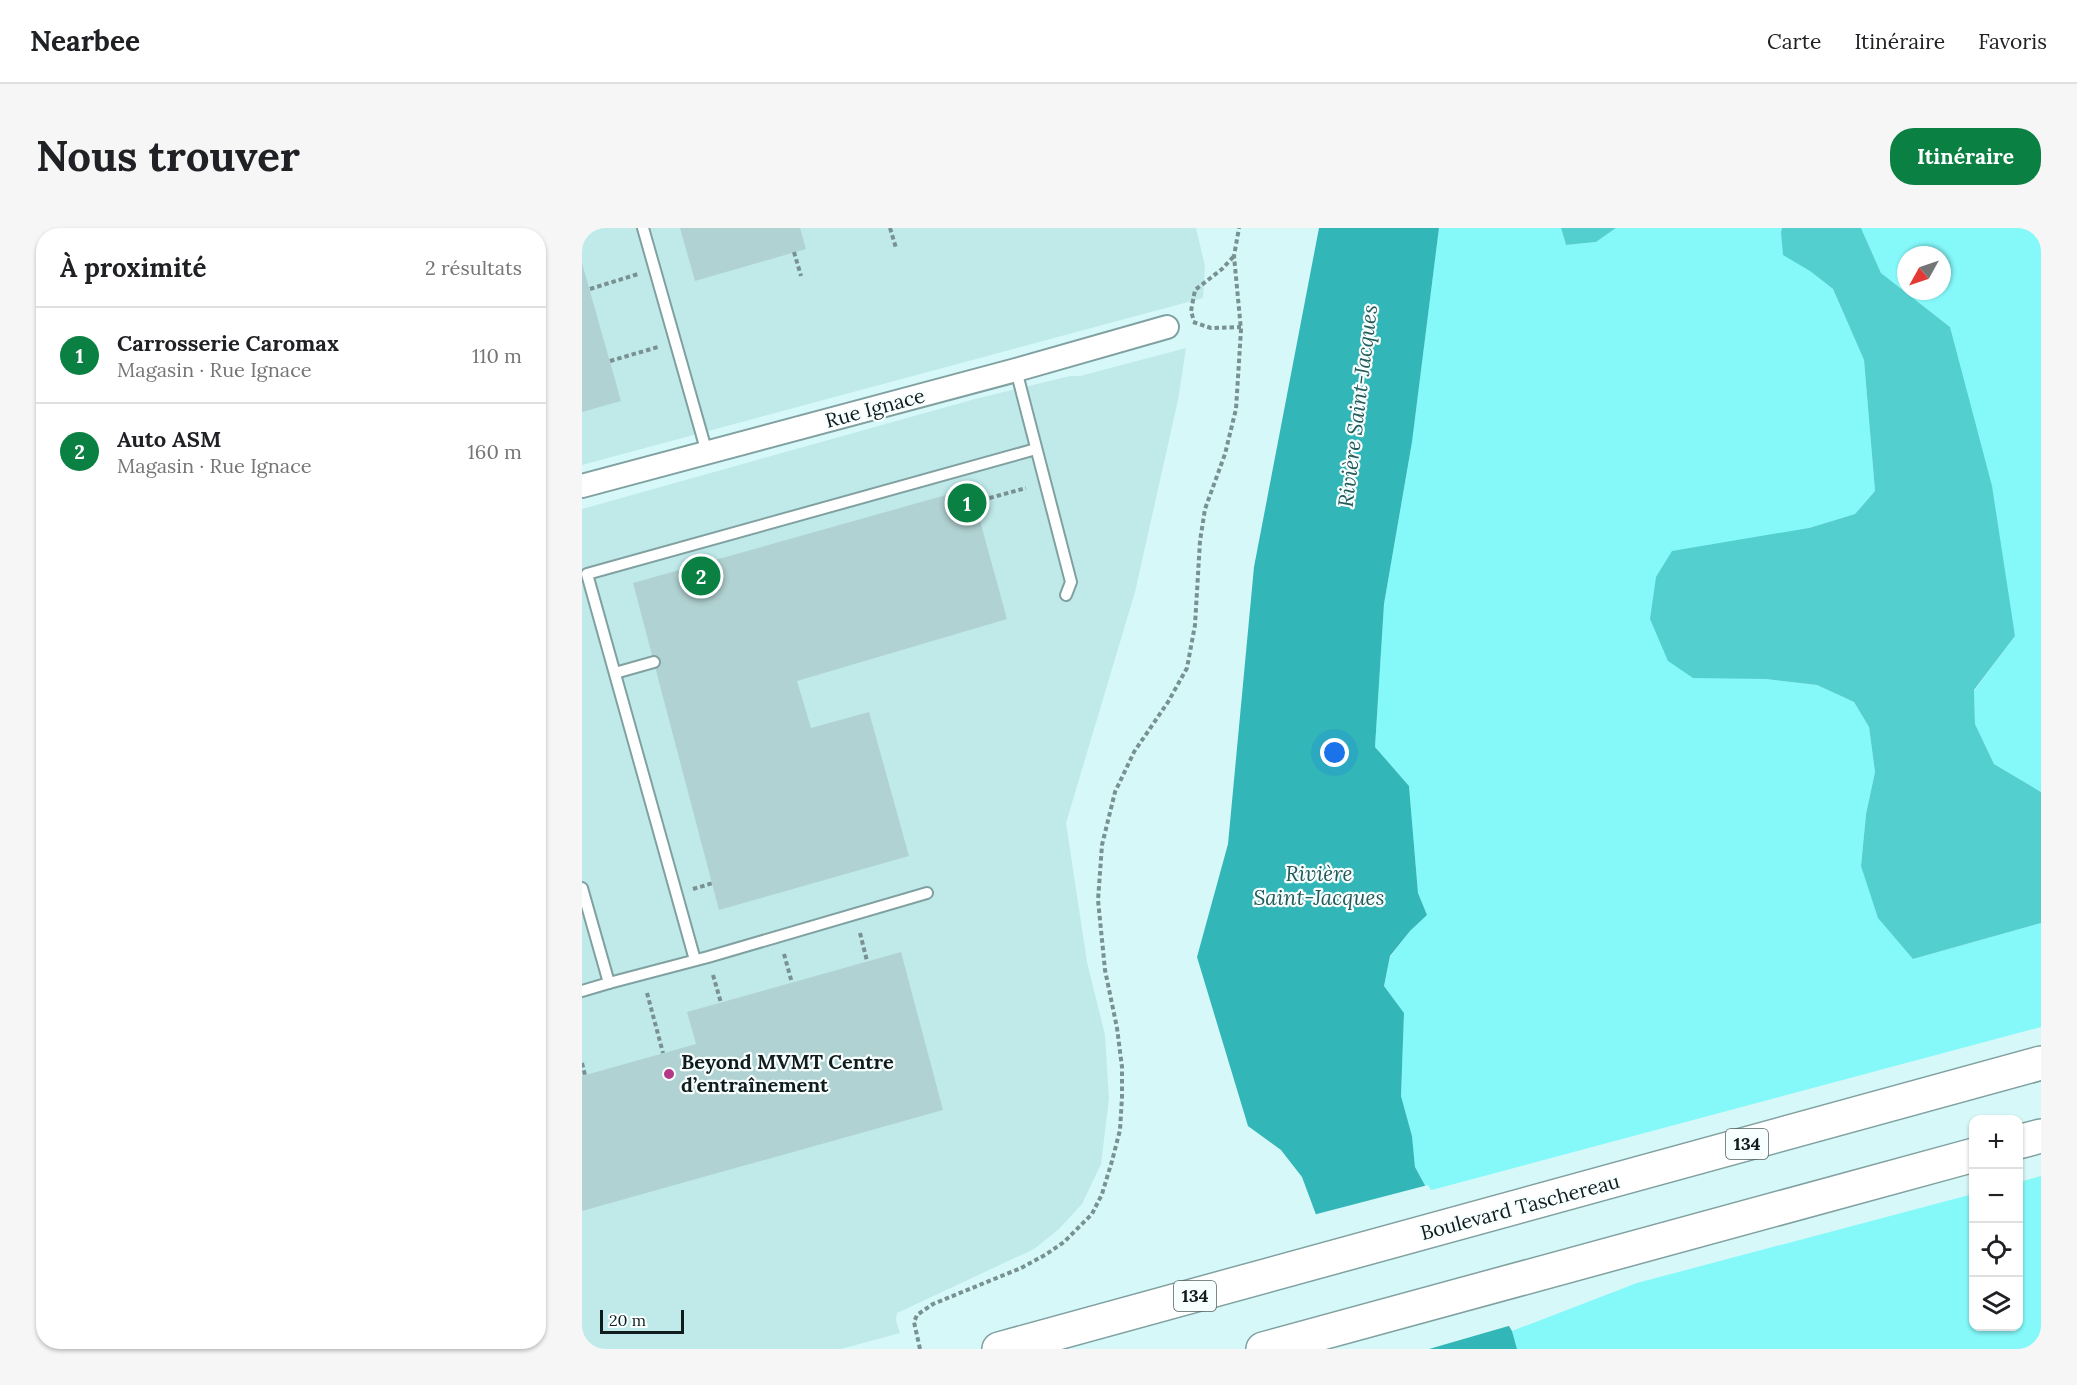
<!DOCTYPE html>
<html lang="fr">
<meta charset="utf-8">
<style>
body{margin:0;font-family:Lora,serif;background:#f6f6f6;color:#202124}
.controls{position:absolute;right:18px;bottom:18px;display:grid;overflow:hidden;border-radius:12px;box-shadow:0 2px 4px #0004}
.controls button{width:54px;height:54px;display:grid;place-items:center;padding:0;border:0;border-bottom:2px solid #e0e0e0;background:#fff;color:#202124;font:30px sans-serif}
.compass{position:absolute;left:1315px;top:18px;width:54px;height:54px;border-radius:50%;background:#fff;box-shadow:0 2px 4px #0004;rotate:230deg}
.scale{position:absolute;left:18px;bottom:15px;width:84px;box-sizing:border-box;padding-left:6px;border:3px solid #111d1d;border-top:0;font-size:16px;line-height:21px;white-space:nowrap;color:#111d1d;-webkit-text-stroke:4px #f8ffff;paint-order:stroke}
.you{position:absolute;left:753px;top:525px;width:21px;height:21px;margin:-15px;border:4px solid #fff;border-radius:50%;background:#1a73e8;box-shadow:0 0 0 9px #1a73e833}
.badge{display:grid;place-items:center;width:39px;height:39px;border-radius:50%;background:#0b8043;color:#fff;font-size:20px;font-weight:700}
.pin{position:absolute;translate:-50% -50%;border:3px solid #fff;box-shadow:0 2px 6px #0006}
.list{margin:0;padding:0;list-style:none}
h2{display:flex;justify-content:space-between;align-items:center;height:78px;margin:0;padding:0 24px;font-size:26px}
h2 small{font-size:20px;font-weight:400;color:#757577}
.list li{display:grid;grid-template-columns:39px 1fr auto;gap:18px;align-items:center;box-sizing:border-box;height:96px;padding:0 24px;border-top:2px solid #e0e0e0}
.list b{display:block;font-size:22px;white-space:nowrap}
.list p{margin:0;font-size:20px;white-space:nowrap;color:#757577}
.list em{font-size:20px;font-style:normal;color:#757577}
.icon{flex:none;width:33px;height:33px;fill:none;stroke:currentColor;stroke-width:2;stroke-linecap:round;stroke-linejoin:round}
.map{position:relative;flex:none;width:1459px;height:1121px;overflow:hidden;border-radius:24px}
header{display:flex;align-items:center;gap:36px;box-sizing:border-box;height:84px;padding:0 30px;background:#fff;border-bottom:2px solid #e0e0e0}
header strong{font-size:28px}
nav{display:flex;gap:33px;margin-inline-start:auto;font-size:21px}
.intro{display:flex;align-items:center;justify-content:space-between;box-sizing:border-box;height:144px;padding:0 36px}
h1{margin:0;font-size:42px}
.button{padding:15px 27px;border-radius:24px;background:#0b8043;color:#fff;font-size:21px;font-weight:700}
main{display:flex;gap:36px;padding:0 36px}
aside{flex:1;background:#fff;border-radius:24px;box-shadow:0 2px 4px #0004}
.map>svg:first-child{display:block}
</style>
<header>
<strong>Nearbee</strong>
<nav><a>Carte</a><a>Itinéraire</a><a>Favoris</a></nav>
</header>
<div class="intro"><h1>Nous trouver</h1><a class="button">Itinéraire</a></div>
<main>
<aside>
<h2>À proximité<small>2 résultats</small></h2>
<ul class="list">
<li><span class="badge">1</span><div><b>Carrosserie Caromax</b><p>Magasin · Rue Ignace</p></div><em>110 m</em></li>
<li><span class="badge">2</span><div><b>Auto ASM</b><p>Magasin · Rue Ignace</p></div><em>160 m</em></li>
</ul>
</aside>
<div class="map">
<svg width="1459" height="1121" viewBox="0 0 1459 1121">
<rect width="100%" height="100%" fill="#d6f8f8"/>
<g fill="#c0eaea">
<path d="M0 0H614L623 38 621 70 0 237Z"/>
<path d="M604 120 596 172 553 364 484 595 505 734 523 807 527 871 519 936 500 976 477 1001 452 1021 315 1085 314 1092 318 1105 259 1121H0V281L393 171 488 148H498Z"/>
</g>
<g fill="#85f8f9" fill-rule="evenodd">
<path d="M857 0H979L984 17 1014 14 1034 0H1200L1199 4 1228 43 1251 61 1282 132 1293 263 1273 286 1227 300 1184 451 1235 457 1272 474 1287 499 1293 544 1284 586 1279 637 1331 731 1459 695V799L846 963 833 939 830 908 819 868 822 785 802 758 808 729 828 703 845 687 836 665 827 558 793 519 802 376 830 214Z"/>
<path d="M1279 0H1459V564L1412 536 1393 496 1392 463 1433 408 1368 99 1299 45ZM1324 27H1360V63H1324Z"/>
<path d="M1459 948V1121H935L930 1103 1055 1055 1391 966 1392 1098H1436L1437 954Z"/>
</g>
<g fill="#53cfd0">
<path d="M979 0H1034L1014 14 984 17Z"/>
<path d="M1200 0H1279L1299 45 1368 99 1410 258 1433 408 1392 462 1393 496 1412 536 1459 564V695L1331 731 1296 690 1279 638 1284 586 1293 544 1287 499 1272 474 1235 457 1184 451 1111 450 1086 433 1068 391 1074 349 1090 323 1227 300 1273 286 1293 263 1282 132 1251 61 1228 43 1201 27 1199 4Z"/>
</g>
<path fill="#33b6b8" d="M737 0H857L830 214 802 376 793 519 827 558 836 665 845 687 828 703 808 728 802 758 822 785 819 868 830 908 833 939 846 963 930 1103 935 1121H807L736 992 720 949 699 922 666 898 615 729 646 616 672 339Z"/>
<path fill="#d6f8f8" d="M846 957 930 1097 847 1121H804L747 1020 731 987Z"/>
<g fill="#b1d2d2">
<path d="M98 0H218L224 21 113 53Z"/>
<path d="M0 35 39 173 0 184Z"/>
<path d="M389 260 425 391 215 453 229 500 287 484 327 628 137 682 51 355Z"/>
<path d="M319 724 361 882 0 983V848L114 816 105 784Z"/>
</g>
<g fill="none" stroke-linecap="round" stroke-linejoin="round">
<defs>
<g id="lane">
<path d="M61 0 125 225"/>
<path d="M434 142 489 354 484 367"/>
<path d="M33 445 72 434"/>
<path d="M0 660 27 755 0 763"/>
<path d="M113 732 5 346 454 221"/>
<path d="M27 755 126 729 345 665"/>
</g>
<path id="street" d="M0 258 434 142 585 99"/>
<g id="primary">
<path d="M1436 914 1459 908"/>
<path d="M417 1121 1459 835"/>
<path d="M681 1121 1392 927"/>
</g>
</defs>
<use href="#lane" stroke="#81a1a1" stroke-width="14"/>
<use href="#street" stroke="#81a1a1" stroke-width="26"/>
<use href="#primary" stroke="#81a1a1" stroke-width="36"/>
<g stroke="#799191" stroke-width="4" stroke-dasharray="4.5 3" stroke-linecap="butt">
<path d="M308 0 314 20"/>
<path d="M212 24 219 48"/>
<path d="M8 61 56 46"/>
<path d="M611 90 609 83 613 62 640 41 652 28"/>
<path d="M611 94 629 100 659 99"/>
<path d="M28 133 76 119"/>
<path d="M393 274 444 260"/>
<path d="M111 661 131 655"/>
<path d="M278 705 285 733"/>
<path d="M202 726 210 755"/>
<path d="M131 747 139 775"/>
<path d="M65 765 81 825"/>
<path d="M0 835 3 847"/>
<path d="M338 1121 332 1094 335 1087 351 1076 439 1040 463 1027 482 1014 510 986 520 966 530 933 538 902 540 869V839L535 800 523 742 516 672 520 617 533 564 552 524 586 474 605 440 613 397 618 313 623 281 643 226 654 181 659 102 652 28 657 0"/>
</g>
<use href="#lane" stroke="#fff" stroke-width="10"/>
<use href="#street" stroke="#fff" stroke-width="22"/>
<use href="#primary" stroke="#fff" stroke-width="33"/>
</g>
<circle fill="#b53886" stroke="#f8ffff" stroke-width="2" cx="87" cy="846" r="6"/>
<g text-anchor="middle" stroke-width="4.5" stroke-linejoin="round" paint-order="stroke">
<g fill="#f8ffff" stroke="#566161" stroke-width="1.5">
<rect x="1144" y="901" width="42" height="30" rx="4.5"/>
<rect x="592" y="1053" width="42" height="30" rx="4.5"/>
</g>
<g font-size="18" font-weight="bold" fill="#111d1d">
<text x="1165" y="922">134</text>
<text x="613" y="1074">134</text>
</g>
<g font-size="20" fill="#111d1d" stroke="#f8ffff">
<text transform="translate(293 180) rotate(-15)" y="7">Rue Ignace</text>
<text transform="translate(938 979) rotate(-15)" y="7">Boulevard Taschereau</text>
</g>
<g font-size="20" font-weight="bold" fill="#111d1d" stroke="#f8ffff" text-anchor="start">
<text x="99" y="841">Beyond MVMT Centre<tspan x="99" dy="23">d’entraînement</tspan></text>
</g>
<g font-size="21" font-style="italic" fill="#255a5a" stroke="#f8ffff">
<text transform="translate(776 178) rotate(-83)" y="7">Rivière Saint-Jacques</text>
<text x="737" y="653">Rivière<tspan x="737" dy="24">Saint-Jacques</tspan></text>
</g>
</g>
</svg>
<div class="controls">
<button>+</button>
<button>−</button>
<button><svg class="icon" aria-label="locate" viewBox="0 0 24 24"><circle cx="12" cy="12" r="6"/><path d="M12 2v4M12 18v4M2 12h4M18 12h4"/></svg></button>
<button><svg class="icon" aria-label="layers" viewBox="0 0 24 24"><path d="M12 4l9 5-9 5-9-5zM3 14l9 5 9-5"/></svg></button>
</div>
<svg class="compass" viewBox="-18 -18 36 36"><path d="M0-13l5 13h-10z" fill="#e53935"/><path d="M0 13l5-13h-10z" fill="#757577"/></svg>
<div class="scale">20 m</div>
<div class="you"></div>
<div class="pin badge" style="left:385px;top:275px">1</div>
<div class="pin badge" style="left:119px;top:348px">2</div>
</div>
</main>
